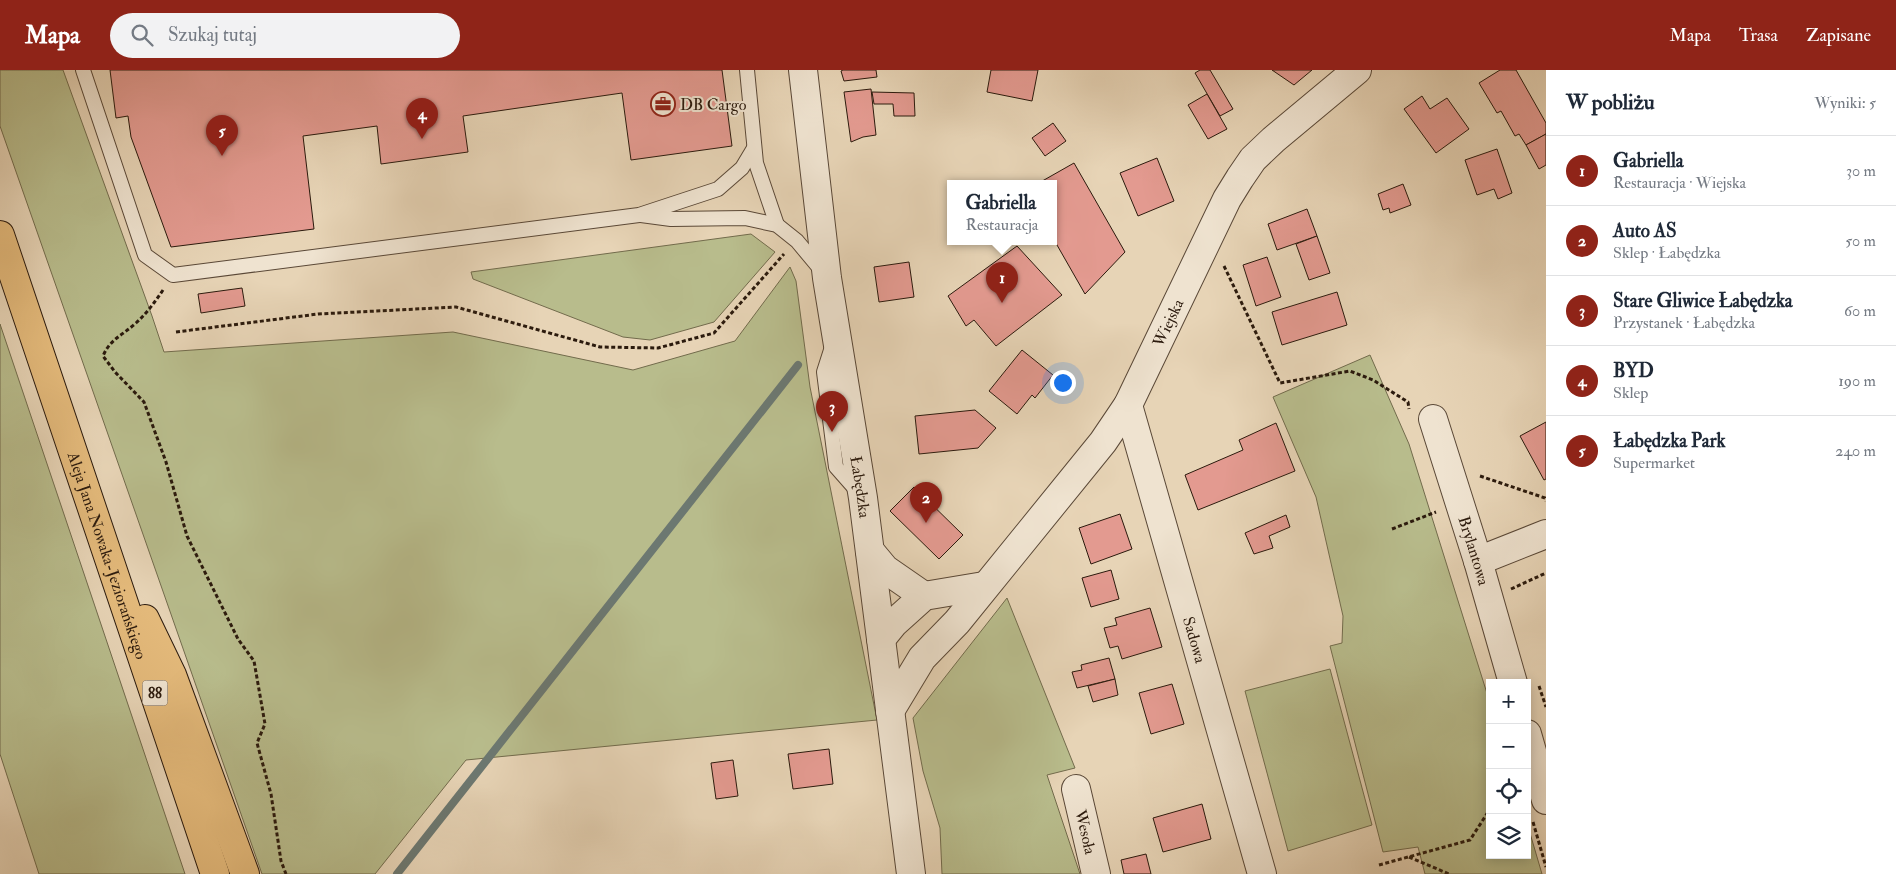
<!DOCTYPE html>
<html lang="pl">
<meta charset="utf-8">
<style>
body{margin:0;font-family:"IM FELL Double Pica",serif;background:#f2f2f3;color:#1f2937}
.controls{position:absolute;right:15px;bottom:15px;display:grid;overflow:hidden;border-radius:0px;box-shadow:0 2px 12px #0003}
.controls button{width:45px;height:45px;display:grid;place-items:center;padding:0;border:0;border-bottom:1px solid #e0e1e3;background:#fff;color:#1f2937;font:25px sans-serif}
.you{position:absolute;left:1062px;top:312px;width:18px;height:18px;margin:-12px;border:4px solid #fff;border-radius:50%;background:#1a73e8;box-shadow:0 0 0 8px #1a73e833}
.badge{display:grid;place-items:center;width:32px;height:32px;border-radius:50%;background:#8f2418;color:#fff;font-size:16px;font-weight:700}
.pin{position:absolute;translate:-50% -41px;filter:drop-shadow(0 1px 2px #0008)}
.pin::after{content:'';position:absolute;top:26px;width:18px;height:15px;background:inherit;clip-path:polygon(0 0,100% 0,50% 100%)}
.popup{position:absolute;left:947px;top:110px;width:110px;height:65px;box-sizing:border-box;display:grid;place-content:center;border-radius:0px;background:#fff;filter:drop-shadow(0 1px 4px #0005);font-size:16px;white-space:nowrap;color:#747a83}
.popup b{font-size:19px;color:#1f2937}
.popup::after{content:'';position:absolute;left:50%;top:100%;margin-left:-10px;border:10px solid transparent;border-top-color:#fff}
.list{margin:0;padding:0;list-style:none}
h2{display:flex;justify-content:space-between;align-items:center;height:65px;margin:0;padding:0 20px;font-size:21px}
h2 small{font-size:16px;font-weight:400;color:#747a83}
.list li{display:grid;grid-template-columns:32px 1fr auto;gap:15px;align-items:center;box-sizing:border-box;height:70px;padding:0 20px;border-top:1px solid #e0e1e3}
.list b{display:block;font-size:19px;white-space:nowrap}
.list p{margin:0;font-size:16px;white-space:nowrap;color:#747a83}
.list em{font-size:16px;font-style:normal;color:#747a83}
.icon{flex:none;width:28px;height:28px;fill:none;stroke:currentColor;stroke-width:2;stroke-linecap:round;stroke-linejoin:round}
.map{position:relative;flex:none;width:1546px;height:804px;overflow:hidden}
header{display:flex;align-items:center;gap:30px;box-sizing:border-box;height:70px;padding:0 25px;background:#8f2418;color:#fff}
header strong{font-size:24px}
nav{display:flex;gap:28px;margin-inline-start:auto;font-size:18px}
.search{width:350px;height:45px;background:#f2f2f3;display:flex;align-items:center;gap:12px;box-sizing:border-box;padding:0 18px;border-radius:28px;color:#747a83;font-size:19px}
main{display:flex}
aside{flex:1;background:#fff}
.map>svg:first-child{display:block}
</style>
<header>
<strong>Mapa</strong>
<div class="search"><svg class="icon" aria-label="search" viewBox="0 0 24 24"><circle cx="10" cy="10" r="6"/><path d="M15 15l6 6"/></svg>Szukaj tutaj</div>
<nav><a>Mapa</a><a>Trasa</a><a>Zapisane</a></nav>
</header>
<main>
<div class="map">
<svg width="1546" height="804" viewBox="0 0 1546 804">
<rect width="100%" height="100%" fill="#e7d4b6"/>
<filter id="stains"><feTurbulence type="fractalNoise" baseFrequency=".004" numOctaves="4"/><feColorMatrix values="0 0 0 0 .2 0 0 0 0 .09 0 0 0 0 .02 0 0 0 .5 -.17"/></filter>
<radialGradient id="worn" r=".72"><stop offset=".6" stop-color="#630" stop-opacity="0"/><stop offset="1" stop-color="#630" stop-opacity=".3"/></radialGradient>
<g fill="#b8bc8c" stroke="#726b4c">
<path d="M0 0H63L152 246 164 282 453 262 633 300 735 271 790 197 796 211 810 317 877 650 466 690 375 804H262L0 56Z"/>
<path d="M751 164 775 182 714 252 650 270 623 267 473 209 471 202Z"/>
<path d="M0 254 185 804H39L0 684Z"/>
<path d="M1370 285 1409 374 1490 633V785H1527V753L1542 804H1425L1418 777 1383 782 1330 576 1342 573 1343 546 1316 427 1273 327Z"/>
<path d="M1007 528 1075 698 1047 705 1080 804H942L940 758 923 701 913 648Z"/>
<path d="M1330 599 1372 755 1288 781 1245 621Z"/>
</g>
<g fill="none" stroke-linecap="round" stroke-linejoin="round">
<path stroke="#6c7871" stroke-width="8" d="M397 804 798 295"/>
</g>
<g fill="#e39a90" stroke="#2b1a0d">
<path d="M110 0H722L732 76 631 90 622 23 463 46 468 82 381 94 377 56 303 66 314 159 171 177 131 67 128 46 116 48Z"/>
<path d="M843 0H876L877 7 844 11 841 1Z"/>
<path d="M991 0H1038L1032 31 987 22Z"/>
<path d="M1200 0H1210L1233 39 1220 46 1195 3Z"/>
<path d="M1272 0H1312L1294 15Z"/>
<path d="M1500 0H1516L1546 53V64L1526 75 1519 64 1515 66 1501 41 1497 43 1479 13Z"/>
<path d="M871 19 876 65 863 67 851 72 844 22Z"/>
<path d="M872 22 914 23 915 46H894L893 34H874Z"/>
<path d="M1207 24 1227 59 1208 69 1188 35Z"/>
<path d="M1422 26 1430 39 1447 28 1469 59 1436 83 1404 39Z"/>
<path d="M1053 53 1066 71 1045 86 1032 68Z"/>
<path d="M1546 64V95L1539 99 1526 75Z"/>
<path d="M1497 79 1512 123 1498 129 1494 119 1477 125 1465 90Z"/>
<path d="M1157 88 1174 131 1138 146 1120 103Z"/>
<path d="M1074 93 1125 182 1085 224 1053 168V114H1037Z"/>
<path d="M1403 114 1411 135 1390 143 1389 138 1383 140 1378 124Z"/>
<path d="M1307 139 1317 166 1277 180 1268 154Z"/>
<path d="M1317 166 1330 203 1309 210 1296 174Z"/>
<path d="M1017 176 1062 225 996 276 974 250 966 256 948 226Z"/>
<path d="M1267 187 1281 227 1256 236 1243 195Z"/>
<path d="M909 192 914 227 879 232 874 197Z"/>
<path d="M242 218 245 236 201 243 198 224Z"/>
<path d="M1337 222 1347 255 1282 275 1272 242Z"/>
<path d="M1022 280 1053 305 1035 328 1032 325 1017 344 989 321Z"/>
<path d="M975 340 996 358 978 378 919 384 915 346Z"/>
<path d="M1546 352V409L1544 410 1520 366Z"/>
<path d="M1276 353 1295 401 1198 440 1185 405 1243 380 1239 370Z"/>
<path d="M914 417 963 465 939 489 890 441Z"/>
<path d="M1120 444 1132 479 1091 494 1079 458Z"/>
<path d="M1286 445 1290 457 1269 466 1273 478 1254 484 1245 463Z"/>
<path d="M1111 500 1119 529 1091 537 1082 508Z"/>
<path d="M1150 538 1162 577 1122 589 1118 576 1110 578 1104 558 1117 555 1115 548Z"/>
<path d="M1109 588 1115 609 1077 618 1072 602 1082 600 1081 595Z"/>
<path d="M1115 609 1118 625 1093 632 1088 616Z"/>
<path d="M1172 614 1184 654 1151 664 1139 623Z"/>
<path d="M829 679 833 714 793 719 788 684Z"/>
<path d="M733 690 738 726 716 729 711 693Z"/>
<path d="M1202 734 1211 769 1163 782 1153 748Z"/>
<path d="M1146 784 1151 804H1124L1121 790Z"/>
</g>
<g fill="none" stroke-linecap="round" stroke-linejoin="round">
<defs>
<g id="service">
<path d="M83 0 145 185 173 205 639 145 718 119 742 98 754 78"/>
<path d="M747 0 756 93 777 155"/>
<path d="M641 145 671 149 745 148 777 155 797 171 822 201"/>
<path d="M832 277 824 302 836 397 858 422"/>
</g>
<g id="minor">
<path id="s1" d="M1128 335 1262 804"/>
<path id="s2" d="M1433 349 1478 491 1513 613"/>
<path d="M870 481 885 499 924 526"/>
<path d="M1478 491 1546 464"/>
<path d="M881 569 894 553 924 526 984 516"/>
<path id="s3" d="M890 641 922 588 957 552 1103 372 1128 335 1227 129 1240 108 1253 89 1273 70 1357 0"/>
<path d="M1527 664 1546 730"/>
<path id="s4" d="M1076 719 1096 804"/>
</g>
<g id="tertiary">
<path id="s5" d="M803 0 827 208 863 428 911 804"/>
</g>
<g id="primary">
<path id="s6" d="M0 165 215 804"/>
<path d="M145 549 172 605 245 804"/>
</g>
</defs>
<use href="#service" stroke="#5a4837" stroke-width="16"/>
<use href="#minor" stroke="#5a4837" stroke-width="30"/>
<use href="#tertiary" stroke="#5a4837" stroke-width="30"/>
<use href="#primary" stroke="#2b1a0d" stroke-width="30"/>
<g stroke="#2b1a0d" stroke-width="3" stroke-dasharray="4 2.5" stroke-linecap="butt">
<path d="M1224 196 1280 313 1350 301 1373 310 1408 332 1409 339"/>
<path d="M163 220C155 232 147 243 136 253 123 265 110 269 103 286L115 302 144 332 166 392 187 466 238 569 254 591 265 654 257 673 271 724 281 791 286 804"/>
<path d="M176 262 318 244 456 237 600 277 658 278 714 263 784 184"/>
<path d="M1480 406 1545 428 1546 431"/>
<path d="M1392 459 1436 442"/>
<path d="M1511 519 1546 503"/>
<path d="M1539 616 1546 637"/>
<path d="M1533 752 1546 797"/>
<path d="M1409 787 1449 804"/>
<path d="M1379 795 1470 770 1490 739"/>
</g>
<use href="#service" stroke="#efe3d0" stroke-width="14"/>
<use href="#minor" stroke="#efe3d0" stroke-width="28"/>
<use href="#tertiary" stroke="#efe3d0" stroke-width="28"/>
<use href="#primary" stroke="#e4ba7b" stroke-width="28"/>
</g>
<defs>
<symbol id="office-ring" viewBox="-11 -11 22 22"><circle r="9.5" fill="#efe3d0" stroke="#8f2418" stroke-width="1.5"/><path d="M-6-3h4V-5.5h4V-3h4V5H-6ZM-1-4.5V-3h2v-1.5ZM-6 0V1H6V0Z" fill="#8f2418"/></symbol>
</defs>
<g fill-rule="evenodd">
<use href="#office-ring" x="649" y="20" width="28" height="28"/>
</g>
<g text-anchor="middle" stroke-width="4" stroke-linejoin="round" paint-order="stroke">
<rect fill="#efe3d0" stroke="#665648" stroke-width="1" x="142.5" y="610.5" width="25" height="25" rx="4"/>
<g font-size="15" font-weight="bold" fill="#2b1a0d">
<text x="155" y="628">88</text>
</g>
<g font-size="16" fill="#2b1a0d" stroke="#efe3d0" text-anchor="start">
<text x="680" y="40">DB Cargo</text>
</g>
<g font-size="16" fill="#2b1a0d" stroke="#efe3d0">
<text dy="6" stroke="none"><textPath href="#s3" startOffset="480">Wiejska</textPath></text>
<text dy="6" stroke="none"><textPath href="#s5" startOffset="421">Łabędzka</textPath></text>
<text dy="6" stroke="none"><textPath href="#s2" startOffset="138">Brylantowa</textPath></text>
<text dy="6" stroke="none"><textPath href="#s6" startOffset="338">Aleja Jana Nowaka-Jeziorańskiego</textPath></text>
<text dy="6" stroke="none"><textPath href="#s1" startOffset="244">Sadowa</textPath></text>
<text dy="6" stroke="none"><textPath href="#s4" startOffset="44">Wesoła</textPath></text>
</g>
</g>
<rect width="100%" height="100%" filter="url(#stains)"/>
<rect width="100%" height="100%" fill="url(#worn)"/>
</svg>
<div class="controls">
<button>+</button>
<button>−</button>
<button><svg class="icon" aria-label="locate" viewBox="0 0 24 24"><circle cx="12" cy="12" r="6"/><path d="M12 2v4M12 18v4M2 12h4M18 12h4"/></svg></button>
<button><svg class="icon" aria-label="layers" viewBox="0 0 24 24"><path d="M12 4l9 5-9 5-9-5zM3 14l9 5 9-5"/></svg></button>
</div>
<div class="you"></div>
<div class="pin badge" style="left:1002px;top:233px">1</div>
<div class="popup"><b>Gabriella</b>Restauracja</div>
<div class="pin badge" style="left:926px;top:453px">2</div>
<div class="pin badge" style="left:832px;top:362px">3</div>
<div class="pin badge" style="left:422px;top:69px">4</div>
<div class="pin badge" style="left:222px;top:86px">5</div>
</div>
<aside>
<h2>W pobliżu<small>Wyniki: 5</small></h2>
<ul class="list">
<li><span class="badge">1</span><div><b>Gabriella</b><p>Restauracja · Wiejska</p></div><em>30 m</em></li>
<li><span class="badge">2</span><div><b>Auto AS</b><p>Sklep · Łabędzka</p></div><em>50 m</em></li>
<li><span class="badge">3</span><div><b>Stare Gliwice Łabędzka</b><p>Przystanek · Łabędzka</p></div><em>60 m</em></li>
<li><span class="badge">4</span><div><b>BYD</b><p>Sklep</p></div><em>190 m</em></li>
<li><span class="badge">5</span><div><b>Łabędzka Park</b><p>Supermarket</p></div><em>240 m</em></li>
</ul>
</aside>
</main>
